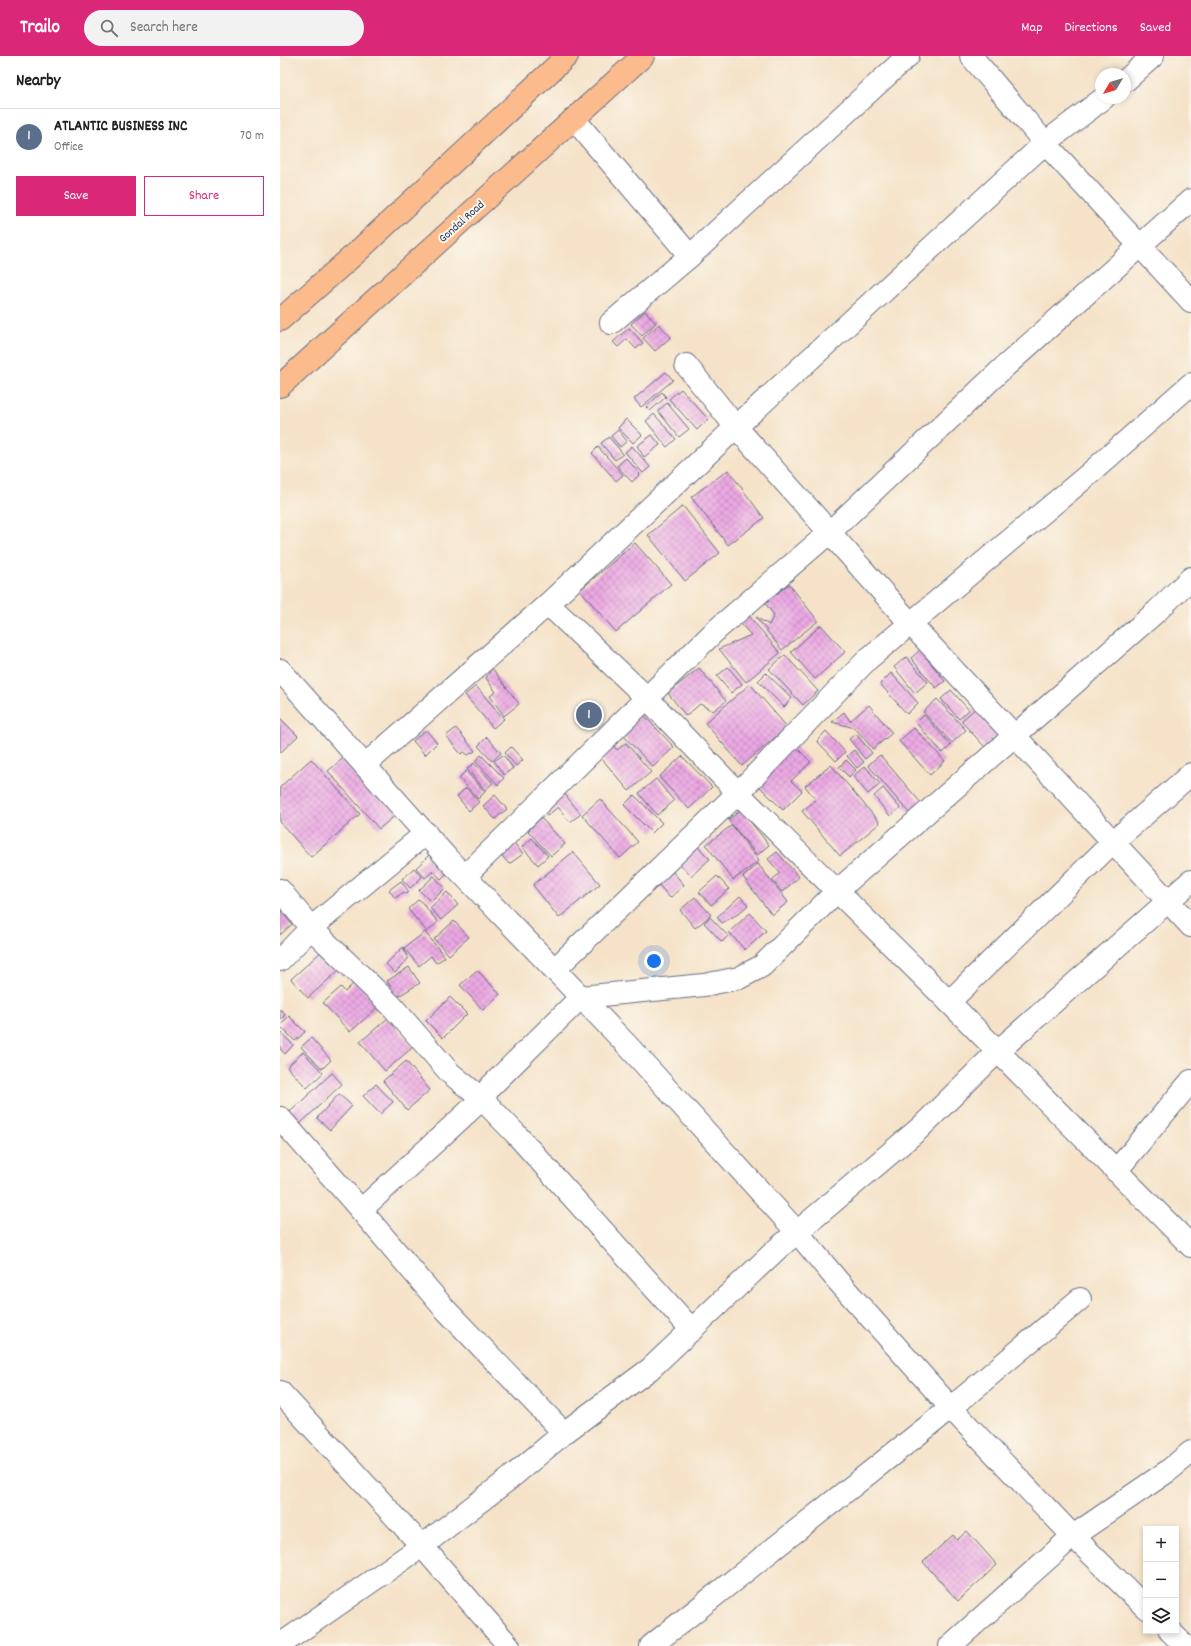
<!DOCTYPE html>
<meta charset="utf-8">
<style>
body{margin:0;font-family:Dekko,sans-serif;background:#f2f2f2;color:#202124}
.controls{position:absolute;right:12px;bottom:12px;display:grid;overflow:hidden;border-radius:0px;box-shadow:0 2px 6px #0003}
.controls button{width:36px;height:36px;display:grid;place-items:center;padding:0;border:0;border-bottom:1px solid #e0e0e0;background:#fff;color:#202124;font:20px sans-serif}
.compass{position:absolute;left:815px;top:12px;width:36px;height:36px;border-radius:50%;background:#fff;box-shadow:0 2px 6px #0003;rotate:232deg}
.you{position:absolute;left:374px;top:905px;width:14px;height:14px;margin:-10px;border:3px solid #fff;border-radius:50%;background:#1a73e8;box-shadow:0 0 0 6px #1a73e833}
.badge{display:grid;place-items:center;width:26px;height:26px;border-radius:50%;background:#db2777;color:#fff;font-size:13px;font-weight:700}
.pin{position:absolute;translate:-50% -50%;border:2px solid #fff;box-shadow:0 1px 4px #0006}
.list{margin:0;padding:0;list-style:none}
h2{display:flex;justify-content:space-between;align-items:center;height:52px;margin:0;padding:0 16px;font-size:17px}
h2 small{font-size:13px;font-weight:400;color:#757577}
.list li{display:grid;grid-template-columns:26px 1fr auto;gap:12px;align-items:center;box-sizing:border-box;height:56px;padding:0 16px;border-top:1px solid #e0e0e0}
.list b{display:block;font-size:15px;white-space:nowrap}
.list p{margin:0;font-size:13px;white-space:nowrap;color:#757577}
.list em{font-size:13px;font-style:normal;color:#757577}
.actions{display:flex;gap:8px;padding:12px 16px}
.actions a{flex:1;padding:9px 0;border:1px solid #db2777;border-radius:0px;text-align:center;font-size:14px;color:#db2777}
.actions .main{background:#db2777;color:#fff}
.icon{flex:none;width:22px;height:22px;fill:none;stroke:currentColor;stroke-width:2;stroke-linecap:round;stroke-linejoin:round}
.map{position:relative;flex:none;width:911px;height:1590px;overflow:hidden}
header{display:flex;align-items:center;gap:24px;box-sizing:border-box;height:56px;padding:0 20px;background:#db2777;color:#fff}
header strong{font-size:19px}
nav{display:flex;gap:22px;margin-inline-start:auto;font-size:14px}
.search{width:280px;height:36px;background:#f2f2f2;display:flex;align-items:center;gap:10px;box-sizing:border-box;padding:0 14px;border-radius:22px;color:#757577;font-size:15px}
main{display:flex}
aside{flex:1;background:#fff}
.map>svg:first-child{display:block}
</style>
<header>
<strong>Trailo</strong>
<div class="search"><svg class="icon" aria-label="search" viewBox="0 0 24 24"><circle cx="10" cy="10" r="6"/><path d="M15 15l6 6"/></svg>Search here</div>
<nav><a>Map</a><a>Directions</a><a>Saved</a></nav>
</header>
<main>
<aside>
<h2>Nearby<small></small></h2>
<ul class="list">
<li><span class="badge" style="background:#5c6f8a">1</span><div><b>ATLANTIC BUSINESS INC</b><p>Office</p></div><em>70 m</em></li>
</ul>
<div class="actions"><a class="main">Save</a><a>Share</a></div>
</aside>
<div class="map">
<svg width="911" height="1590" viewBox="0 0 911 1590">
<defs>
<pattern id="building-cross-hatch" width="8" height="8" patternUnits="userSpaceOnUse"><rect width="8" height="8" fill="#eca9e3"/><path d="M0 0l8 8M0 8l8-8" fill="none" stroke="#be8abb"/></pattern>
</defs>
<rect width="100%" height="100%" fill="#fbf7ec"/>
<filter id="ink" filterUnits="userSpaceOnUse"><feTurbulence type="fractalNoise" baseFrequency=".025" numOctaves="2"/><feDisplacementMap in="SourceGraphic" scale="8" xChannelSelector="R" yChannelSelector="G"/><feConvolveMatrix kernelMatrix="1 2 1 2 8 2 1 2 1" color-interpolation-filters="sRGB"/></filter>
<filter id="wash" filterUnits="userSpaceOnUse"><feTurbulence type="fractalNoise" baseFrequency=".012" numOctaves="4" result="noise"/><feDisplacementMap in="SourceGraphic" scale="16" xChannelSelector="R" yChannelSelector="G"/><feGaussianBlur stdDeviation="0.9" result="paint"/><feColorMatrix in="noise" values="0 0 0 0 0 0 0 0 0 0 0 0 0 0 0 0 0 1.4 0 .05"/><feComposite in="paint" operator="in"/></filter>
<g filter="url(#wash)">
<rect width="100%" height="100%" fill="#f5e2c8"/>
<g id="blocks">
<g fill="url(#building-cross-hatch)">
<path d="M365 255 376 267 362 280 351 268Z"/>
<path d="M379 268 391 281 375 295 363 282Z"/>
<path d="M349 272 363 287 356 293 347 283 338 291 333 286Z"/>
<path d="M386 316 393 324 361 351 354 343Z"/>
<path d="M401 333 428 363 417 374 389 343Z"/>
<path d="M382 336 386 341 370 355 366 351Z"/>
<path d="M387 347 409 373 399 381 378 355Z"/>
<path d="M374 358 396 383 387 391 366 365Z"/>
<path d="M346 363 362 379 353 387 338 372Z"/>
<path d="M338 374 347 385 340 391 331 380Z"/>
<path d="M372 379 380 389 364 401 357 390Z"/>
<path d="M329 381 343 398 335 404 321 387Z"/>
<path d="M352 390 370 411 363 417 345 396Z"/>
<path d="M318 391 343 419 336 425 312 397Z"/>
<path d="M346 402 360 418 352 426 337 410Z"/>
<path d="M448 414 484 462 448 489 411 441Z"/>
<path d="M403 450 440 497 405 525 368 479Z"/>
<path d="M355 487 391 528 336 576 300 534Z"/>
<path d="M509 528 538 565 502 594 476 561 489 569 494 559 485 547Z"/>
<path d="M469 560 500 597 466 626 439 593 471 579 461 568Z"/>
<path d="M541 569 565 596 535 623 511 596Z"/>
<path d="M640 594 665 625 656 632 631 602Z"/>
<path d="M505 599 538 635 523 649 489 613Z"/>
<path d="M626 601 648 626 635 637 614 611Z"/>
<path d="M448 611 462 628 451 637 437 620Z"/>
<path d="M212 612 239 648 224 660 210 640 216 636 206 622Z"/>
<path d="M419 612 446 645 433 655 420 648 406 660 388 637Z"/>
<path d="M486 617 512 642 504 651 478 625Z"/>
<path d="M611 617 638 647 627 658 600 628Z"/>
<path d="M470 628 507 671 462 710 425 667Z"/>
<path d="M196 630 224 663 213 672 185 639Z"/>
<path d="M671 634 689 654 679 663 661 643Z"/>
<path d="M657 643 686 674 672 687 643 656Z"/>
<path d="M589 649 612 677 593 693 575 672 552 666 564 656 570 665Z"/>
<path d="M695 653 719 679 705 691 681 665Z"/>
<path d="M361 656 394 691 373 711 340 676Z"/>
<path d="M644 659 671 689 663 697 636 667Z"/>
<path d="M0 662 18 680 0 697Z"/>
<path d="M176 672 195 695 188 699 184 696 181 698 166 680Z"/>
<path d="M634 672 665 705 650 719 619 685Z"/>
<path d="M146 674 157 687 145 699 133 685Z"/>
<path d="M546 675 565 696 556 705 537 685Z"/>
<path d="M576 678 592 697 585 703 569 683Z"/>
<path d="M207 681 221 697 212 705 198 690Z"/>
<path d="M330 686 337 694 346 687 371 716 349 735 317 697Z"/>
<path d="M512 687 531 706 511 725 522 735 503 754 474 725Z"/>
<path d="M231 691 243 704 236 710 225 697Z"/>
<path d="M574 694 584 706 577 712 567 700Z"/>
<path d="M68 698 118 757 99 773 48 715Z"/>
<path d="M201 699 224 722 218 729 195 705Z"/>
<path d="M223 699 233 712 224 719 214 705Z"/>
<path d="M600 699 641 747 629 757 588 709Z"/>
<path d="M402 700 432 731 409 753 379 721Z"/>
<path d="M31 703 80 758 31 801 0 766V731Z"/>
<path d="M566 704 576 714 569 721 559 711Z"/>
<path d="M194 707 213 727 205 734 187 713Z"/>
<path d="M551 709 600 767 560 800 522 755 536 744 525 730Z"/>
<path d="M585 710 600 728 588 738 573 720Z"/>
<path d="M186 715 205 736 198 743 179 722Z"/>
<path d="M376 723 394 745 377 759 359 737Z"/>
<path d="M186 732 199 746 189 755 177 740Z"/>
<path d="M603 732 620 752 610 760 594 740Z"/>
<path d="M283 736 301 758 290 766 278 751 267 760 262 753Z"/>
<path d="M215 739 227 753 215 763 203 750Z"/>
<path d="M354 739 382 767 372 777 344 749Z"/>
<path d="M320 743 358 786 340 802 302 759Z"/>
<path d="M461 754 489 789 477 799 448 764Z"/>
<path d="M261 762 285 788 271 800 248 775Z"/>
<path d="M452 769 479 805 453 824 426 789Z"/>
<path d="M252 782 268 800 258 809 242 791Z"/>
<path d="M231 783 243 798 229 808 217 794Z"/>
<path d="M413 786 430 803 411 820 395 803Z"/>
<path d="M293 796 320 828 279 862 253 829Z"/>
<path d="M497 796 519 821 502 836 492 824 500 817 488 803Z"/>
<path d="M150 798 167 817 161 823 153 815 145 822 136 812Z"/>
<path d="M478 808 508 846 492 859 463 821Z"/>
<path d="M388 810 404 829 390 842 374 823Z"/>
<path d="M134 812 142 821 130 832 122 823Z"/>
<path d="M154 820 165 832 151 846 139 834Z"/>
<path d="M437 820 449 833 431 849 419 836Z"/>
<path d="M121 825 129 836 127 838 124 836 115 842 109 834Z"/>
<path d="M167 836 178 849 161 864 150 852Z"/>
<path d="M460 840 468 849 458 858 442 867 437 861Z"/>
<path d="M415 841 431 859 415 872 400 854Z"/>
<path d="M139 843 158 866 147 876 128 853Z"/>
<path d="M0 854 12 868 0 879Z"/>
<path d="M470 857 486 875 465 894 449 876Z"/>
<path d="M430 861 448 880 442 886 424 867Z"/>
<path d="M174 865 189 881 169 899 154 883Z"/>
<path d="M145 876 165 901 156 907 151 900 139 910 124 892Z"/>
<path d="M123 891 128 903 115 917 106 908Z"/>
<path d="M42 895 59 914 28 942 11 923Z"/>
<path d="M129 911 140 927 117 941 107 925Z"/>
<path d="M197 914 220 938 203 954 180 929Z"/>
<path d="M76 925 99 950 70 976 43 947 61 931 65 936Z"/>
<path d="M170 941 187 958 163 982 146 965Z"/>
<path d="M0 953 5 959 0 964Z"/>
<path d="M9 960 25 976 15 985 0 970Z"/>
<path d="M108 962 133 991 105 1015 80 986Z"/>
<path d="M0 975 13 989 5 998 0 993Z"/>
<path d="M31 982 51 1004 42 1013 21 991Z"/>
<path d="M23 996 43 1017 27 1032 7 1011Z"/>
<path d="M126 1005 150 1034 127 1054 103 1025Z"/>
<path d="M52 1017 62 1028 20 1068 10 1056Z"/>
<path d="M96 1028 113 1046 100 1058 83 1040Z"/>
<path d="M59 1038 72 1050 50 1074 37 1062Z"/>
<path d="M687 1475 717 1509 678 1545 643 1506 673 1479 677 1484Z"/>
</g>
</g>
</g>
<g filter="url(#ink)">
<use href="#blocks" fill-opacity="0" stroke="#676e83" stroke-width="1"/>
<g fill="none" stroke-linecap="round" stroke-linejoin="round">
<defs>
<g id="minor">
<path d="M691 0 765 87 911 245"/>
<path d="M845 25 873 0"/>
<path d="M294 63 410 200"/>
<path d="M331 267 410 200 628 0"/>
<path d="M406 309 456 371 630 567 911 870"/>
<path d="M268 548 366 641 458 737 669 946 911 1190"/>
<path d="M0 614 168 803 348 990 518 1177 557 1224 671 1352 793 1480 866 1552"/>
<path d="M85 709 268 548 456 371 765 87 824 42"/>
<path d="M185 820 435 575 550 476 721 314 911 144"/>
<path d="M0 834 31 872 111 949 170 1017 202 1043 235 1077 412 1274"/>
<path d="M0 904 31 872 146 777"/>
<path d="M274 914 458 737 588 603 808 419 911 328"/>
<path d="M669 946 833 786 911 718"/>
<path d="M0 1062 73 1145 164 1252 284 1377"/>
<path d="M836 1115 911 1025"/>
<path d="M81 1154 202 1043 210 1031 301 941 424 929 459 922 482 910 557 835 877 555 911 522"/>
<path d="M0 1336 142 1490 229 1590"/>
<path d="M890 1575 905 1590"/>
<path d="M0 1589 142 1490 229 1423 284 1377 370 1313 496 1194 640 1072 717 996 911 825"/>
<path d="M371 1590 671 1352 800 1243"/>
<path d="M670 1590 793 1480 888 1415 911 1396"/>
</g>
<g id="major">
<path d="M0 264 76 197 287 0"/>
<path d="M0 330 363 0"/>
</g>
</defs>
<use href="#minor" stroke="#676e83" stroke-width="24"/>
<use href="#major" stroke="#676e83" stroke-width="24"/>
<use href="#minor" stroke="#fff" stroke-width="22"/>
<use href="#major" stroke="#fbbb8d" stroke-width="22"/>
</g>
</g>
<g text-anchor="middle" stroke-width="4" stroke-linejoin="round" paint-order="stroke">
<g font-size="12" fill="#1b2f5e" stroke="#fbf7ec">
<text transform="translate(181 165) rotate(-42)" y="4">Gondal Road</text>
</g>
</g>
</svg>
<div class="controls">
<button>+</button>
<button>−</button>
<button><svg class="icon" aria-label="layers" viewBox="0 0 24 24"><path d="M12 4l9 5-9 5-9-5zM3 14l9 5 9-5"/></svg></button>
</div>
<svg class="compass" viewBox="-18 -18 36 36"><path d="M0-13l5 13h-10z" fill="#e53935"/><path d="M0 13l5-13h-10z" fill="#757577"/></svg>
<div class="you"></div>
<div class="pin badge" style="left:309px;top:659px;background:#5c6f8a">1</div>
</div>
</main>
